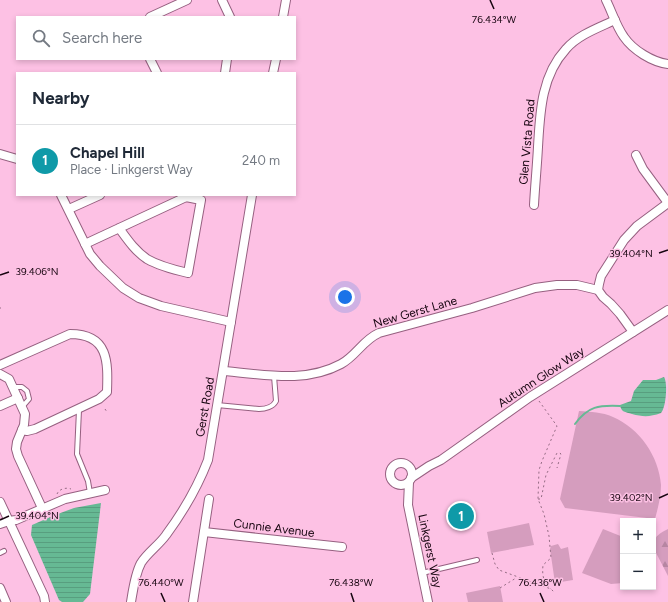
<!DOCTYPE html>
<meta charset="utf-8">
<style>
body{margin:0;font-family:Figtree,sans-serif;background:#f6f6f7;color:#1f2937}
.controls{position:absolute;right:12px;bottom:12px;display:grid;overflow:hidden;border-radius:0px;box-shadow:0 2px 6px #0003}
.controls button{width:36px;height:36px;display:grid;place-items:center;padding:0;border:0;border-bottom:1px solid #e0e1e3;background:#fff;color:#1f2937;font:20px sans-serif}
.you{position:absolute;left:345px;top:297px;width:14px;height:14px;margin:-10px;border:3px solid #fff;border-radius:50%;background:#1a73e8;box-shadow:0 0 0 6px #1a73e833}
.badge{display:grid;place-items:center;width:26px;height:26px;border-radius:50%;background:#b45309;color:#fff;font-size:13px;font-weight:700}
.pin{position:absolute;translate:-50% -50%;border:2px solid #fff;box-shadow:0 1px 4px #0006}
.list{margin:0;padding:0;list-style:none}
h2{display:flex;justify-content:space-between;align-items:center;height:52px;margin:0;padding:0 16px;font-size:17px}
h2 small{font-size:13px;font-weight:400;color:#747a83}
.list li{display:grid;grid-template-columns:26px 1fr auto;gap:12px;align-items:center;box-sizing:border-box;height:72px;padding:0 16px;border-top:1px solid #e0e1e3}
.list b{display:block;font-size:15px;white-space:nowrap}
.list p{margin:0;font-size:13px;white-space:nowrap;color:#747a83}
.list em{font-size:13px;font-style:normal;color:#747a83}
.icon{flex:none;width:22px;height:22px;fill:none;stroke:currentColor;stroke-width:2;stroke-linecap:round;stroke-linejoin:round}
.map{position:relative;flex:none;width:668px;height:602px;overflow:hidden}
.search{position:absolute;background:#fff;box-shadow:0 2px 6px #0003;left:16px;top:16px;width:280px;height:44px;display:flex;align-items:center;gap:10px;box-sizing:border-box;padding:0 14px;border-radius:0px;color:#747a83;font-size:15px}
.panel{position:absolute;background:#fff;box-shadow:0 2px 6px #0003;left:16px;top:72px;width:280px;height:124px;border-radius:0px}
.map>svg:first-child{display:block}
</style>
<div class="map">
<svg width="668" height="602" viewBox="0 0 668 602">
<defs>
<pattern id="forest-firs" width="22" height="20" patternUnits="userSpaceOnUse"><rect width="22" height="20" fill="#d59dbe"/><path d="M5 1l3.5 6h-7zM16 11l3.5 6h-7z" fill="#b686a2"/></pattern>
<pattern id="water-rules" width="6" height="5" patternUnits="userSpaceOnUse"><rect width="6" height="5" fill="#66b994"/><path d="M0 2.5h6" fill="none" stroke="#589e7f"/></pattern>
</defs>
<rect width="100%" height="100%" fill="#fdc1e4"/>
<path fill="url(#forest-firs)" d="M668 529V576L653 547C653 537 660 533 668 529Z"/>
<g fill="#d59dbe">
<path d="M579 411C591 412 602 412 613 417 639 428 659 456 661 485 661 496 658 508 655 519L565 508 560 499Z"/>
<path d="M529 523 534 545 491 553 487 532Z"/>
<path d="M603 529 623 537V583L611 584 582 573Z"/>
<path d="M558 544 561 549 568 547 573 580 555 583 550 549 551 546Z"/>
<path d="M500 586 503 602H468L466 593Z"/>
</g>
<g fill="url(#water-rules)">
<path d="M664 377C668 383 666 408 661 413 650 417 643 417 632 414 625 412 621 412 620 405L631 401 634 391 643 380H656Z"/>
<path d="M101 503 90 594 83 602H62L59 600 31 535 32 525 55 515 74 508Z"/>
</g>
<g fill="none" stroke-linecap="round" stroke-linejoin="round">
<path stroke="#66b994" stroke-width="2" d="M575 424C588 406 599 405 620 406"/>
<defs>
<g id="lane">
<path d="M14 387H22L27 391 29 399 22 407"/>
<path d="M217 405 259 409C265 409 273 407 276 401L274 376"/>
<path d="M79 410 77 454 88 481 90 493"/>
<path d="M0 553 4 551"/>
<path d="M422 573 477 560"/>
</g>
<g id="street">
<path d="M222 0 230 17"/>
<path d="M606 0C612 12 616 26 624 37 633 50 652 62 668 64"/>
<path d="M150 17 187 0"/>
<path d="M283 17 286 0"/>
<path d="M150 59 157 73"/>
<path d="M225 73 227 59"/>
<path d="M273 73 276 59"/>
<path d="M0 154 17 159"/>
<path d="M636 155 643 169 668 203"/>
<path d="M61 195 90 254 100 266 123 288 139 298 161 306 231 322"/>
<path d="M534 205C535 186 537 166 538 147 540 113 541 76 566 49 578 35 598 28 615 20"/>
<path d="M69 209 100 195"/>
<path d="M85 244 186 197 201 200 188 273C175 270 159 266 147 259 135 251 127 239 119 228"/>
<path d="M633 332 620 314 611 304 603 297 598 290 599 284 601 276 624 240 637 226 668 203"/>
<path d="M0 365 70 334C109 334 108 362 107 392L99 399 35 429 27 431 22 430"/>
<path d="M223 371C263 374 304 384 341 364 356 356 363 340 379 333L472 308 535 288 557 285H577L598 290"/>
<path d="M0 374 9 379 25 414 24 425 17 442 16 449 18 456 42 508"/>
<path d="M0 406 18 398"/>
<circle cx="401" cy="474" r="11"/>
<path d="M411 478 429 466 441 460 530 397 668 310"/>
<path d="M409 482 408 505 428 602"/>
<path d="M0 502 44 596 45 602"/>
<path d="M0 524 9 521 16 520 65 499 105 490"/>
<path d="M204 532 342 547"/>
<path d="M0 588 6 602"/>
<path d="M131 602C133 590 135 574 141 563 147 553 159 545 166 535 183 512 198 486 208 460L252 195"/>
<path d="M193 602 209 499"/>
</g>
</defs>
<use href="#lane" stroke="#966080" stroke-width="6"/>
<use href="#street" stroke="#966080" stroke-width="10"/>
<g stroke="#956c84" stroke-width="1" stroke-dasharray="2 3" stroke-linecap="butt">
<path d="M0 307V311"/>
<path d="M539 401 557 426 542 461 539 470 538 499 544 514 549 536 551 558 543 565C542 575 543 582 551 589"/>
<path d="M105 409 107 412"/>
<path d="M57 494C59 489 66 487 71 489"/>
<path d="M538 499H541L546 475 557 453H560L561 454 557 468"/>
<path d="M492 553 495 564 499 570 551 589 554 592"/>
<path d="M500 588 516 578"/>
</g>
<use href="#lane" stroke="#fff" stroke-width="4"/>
<use href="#street" stroke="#fff" stroke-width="8"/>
</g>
<path fill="none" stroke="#170510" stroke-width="1.5" d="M490 0 494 9M659 253 668 250M0 275 9 272M659 498 668 494M0 520 9 516M161 593 165 602M351 593 354 602M540 593 544 602"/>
<g text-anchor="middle" stroke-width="3" stroke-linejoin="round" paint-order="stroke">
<g font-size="12" fill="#170510" stroke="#fdc1e4">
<text transform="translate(527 142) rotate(-85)" y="4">Glen Vista Road</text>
<text transform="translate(415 312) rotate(-16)" y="4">New Gerst Lane</text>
<text transform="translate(541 377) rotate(-33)" y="4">Autumn Glow Way</text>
<text transform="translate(205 407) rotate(-80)" y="4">Gerst Road</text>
<text transform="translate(274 528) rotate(7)" y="4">Cunnie Avenue</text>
<text transform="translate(430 551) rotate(78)" y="4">Linkgerst Way</text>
</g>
</g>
<g font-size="10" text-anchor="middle" fill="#170510" stroke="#fdc1e4" stroke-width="3" stroke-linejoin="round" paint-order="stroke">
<text x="494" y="23">76.434°W</text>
<text x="631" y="257">39.404°N</text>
<text x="37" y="275">39.406°N</text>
<text x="631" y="501">39.402°N</text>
<text x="37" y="519">39.404°N</text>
<text x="161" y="586">76.440°W</text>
<text x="351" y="586">76.438°W</text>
<text x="540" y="586">76.436°W</text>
</g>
</svg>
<div class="controls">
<button>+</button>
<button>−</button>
</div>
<div class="you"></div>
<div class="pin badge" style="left:461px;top:516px;background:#0f9aa8">1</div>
<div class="search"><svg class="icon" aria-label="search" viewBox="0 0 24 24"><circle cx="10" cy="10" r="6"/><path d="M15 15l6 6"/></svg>Search here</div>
<section class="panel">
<h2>Nearby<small></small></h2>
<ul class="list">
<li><span class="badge" style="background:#0f9aa8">1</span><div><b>Chapel Hill</b><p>Place · Linkgerst Way</p></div><em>240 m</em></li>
</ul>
</section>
</div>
